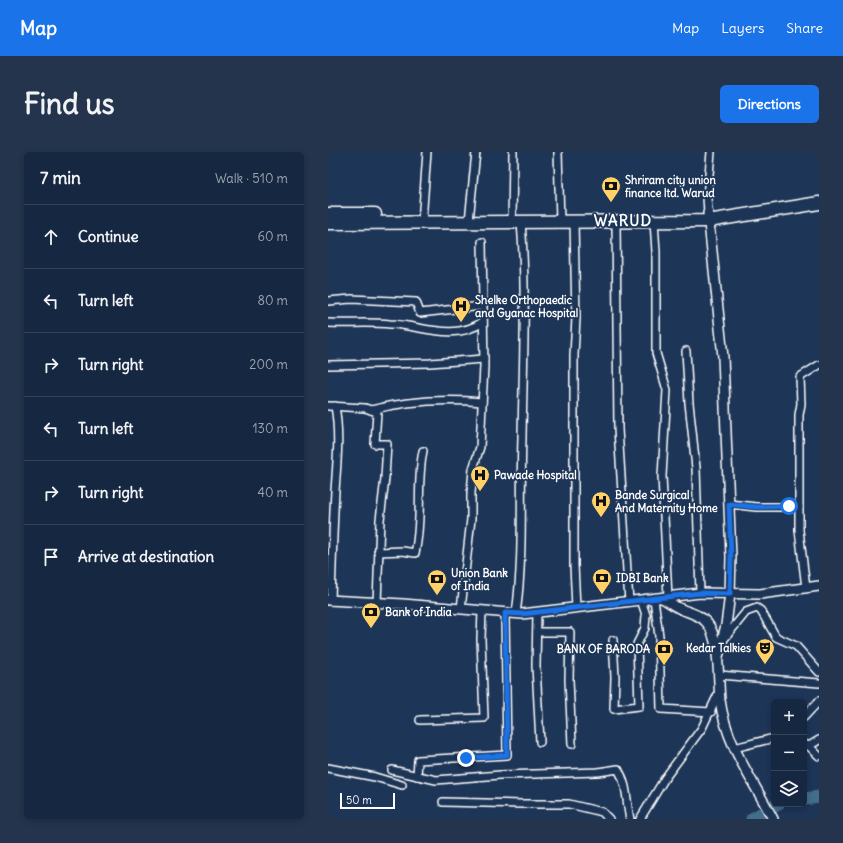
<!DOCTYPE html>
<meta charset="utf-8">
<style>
body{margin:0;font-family:Delius,sans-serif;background:#23344c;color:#f1f3f6}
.controls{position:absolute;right:12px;bottom:12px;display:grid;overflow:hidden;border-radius:6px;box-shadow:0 2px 6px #0003}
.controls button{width:36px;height:36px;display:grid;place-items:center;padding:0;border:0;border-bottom:1px solid #35445a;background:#162841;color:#f1f3f6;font:20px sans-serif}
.scale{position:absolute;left:12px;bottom:10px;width:55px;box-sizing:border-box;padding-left:4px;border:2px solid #fff;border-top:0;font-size:11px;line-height:14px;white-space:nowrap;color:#fff;-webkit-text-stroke:3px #1d3557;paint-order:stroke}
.stop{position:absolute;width:12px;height:12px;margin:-9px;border:3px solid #1a73e8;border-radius:50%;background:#fff}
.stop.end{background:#1a73e8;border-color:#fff;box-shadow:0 1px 4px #0008}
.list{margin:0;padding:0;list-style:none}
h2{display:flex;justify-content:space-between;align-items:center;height:52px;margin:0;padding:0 16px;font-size:17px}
h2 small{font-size:13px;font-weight:400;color:#9ea6b1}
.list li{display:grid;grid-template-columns:26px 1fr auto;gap:12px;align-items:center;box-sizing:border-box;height:64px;padding:0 16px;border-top:1px solid #35445a}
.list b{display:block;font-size:15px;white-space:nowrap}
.list em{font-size:13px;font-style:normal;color:#9ea6b1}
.icon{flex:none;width:22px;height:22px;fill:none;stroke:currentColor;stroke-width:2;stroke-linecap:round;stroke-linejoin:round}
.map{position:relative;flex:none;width:491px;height:667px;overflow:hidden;border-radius:6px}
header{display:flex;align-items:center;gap:24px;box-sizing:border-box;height:56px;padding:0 20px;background:#1a73e8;color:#fff}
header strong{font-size:19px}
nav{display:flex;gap:22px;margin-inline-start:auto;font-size:14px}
.intro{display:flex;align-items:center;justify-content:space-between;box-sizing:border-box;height:96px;padding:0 24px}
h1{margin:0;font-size:28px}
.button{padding:10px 18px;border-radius:6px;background:#1a73e8;color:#fff;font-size:14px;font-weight:700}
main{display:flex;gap:24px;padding:0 24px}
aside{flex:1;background:#162841;border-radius:6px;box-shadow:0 2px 6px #0003}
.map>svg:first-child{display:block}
</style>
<header>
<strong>Map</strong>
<nav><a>Map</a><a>Layers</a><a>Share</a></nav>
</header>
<div class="intro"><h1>Find us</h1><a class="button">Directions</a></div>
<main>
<aside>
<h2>7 min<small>Walk · 510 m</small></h2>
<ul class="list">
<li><svg class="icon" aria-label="ahead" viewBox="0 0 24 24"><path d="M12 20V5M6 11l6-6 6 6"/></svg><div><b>Continue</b></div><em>60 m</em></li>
<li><svg class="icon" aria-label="left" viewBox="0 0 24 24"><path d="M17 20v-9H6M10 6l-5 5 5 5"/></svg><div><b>Turn left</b></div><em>80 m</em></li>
<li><svg class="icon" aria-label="right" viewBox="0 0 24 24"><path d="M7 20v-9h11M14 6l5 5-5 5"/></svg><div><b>Turn right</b></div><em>200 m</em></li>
<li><svg class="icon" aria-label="left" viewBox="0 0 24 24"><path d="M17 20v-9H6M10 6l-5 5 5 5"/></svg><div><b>Turn left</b></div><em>130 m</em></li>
<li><svg class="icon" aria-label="right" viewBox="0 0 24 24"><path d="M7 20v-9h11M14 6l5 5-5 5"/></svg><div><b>Turn right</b></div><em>40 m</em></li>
<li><svg class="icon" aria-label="arrive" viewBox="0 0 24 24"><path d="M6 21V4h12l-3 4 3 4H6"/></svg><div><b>Arrive at destination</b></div></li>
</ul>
</aside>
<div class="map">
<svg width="491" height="667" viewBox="0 0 491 667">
<rect width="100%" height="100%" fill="#1d3557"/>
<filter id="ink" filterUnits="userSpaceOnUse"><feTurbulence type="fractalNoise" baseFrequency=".025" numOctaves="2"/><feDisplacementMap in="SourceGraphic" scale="8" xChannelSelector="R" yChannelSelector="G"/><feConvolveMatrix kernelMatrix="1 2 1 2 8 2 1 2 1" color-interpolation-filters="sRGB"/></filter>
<g filter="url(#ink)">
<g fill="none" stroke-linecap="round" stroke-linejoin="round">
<g stroke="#436e8a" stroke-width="13">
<path d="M476 647 491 645"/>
<path d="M424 667 450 652"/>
</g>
<defs>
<g id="minor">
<path d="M230 0 232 69"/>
<path d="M380 61 379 45 383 0"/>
<path d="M141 69 148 0"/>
<path d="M326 69 328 100V201L339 238 334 324 340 445"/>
<path d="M94 70 99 0"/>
<path d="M184 70 185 0"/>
<path d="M246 70 248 166 246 203V413L248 456"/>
<path d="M288 70 290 277 301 450"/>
<path d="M0 149 23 147 88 150 92 161 154 154"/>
<path d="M0 171C21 172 41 170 62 172 93 173 125 190 155 170"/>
<path d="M358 199 361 251 368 316 372 441"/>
<path d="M0 213 102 211 156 207"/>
<path d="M0 254 37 256 49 260 47 292H59L57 326 52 368 49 451"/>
<path d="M43 258C78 249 118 247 154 250"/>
<path d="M401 352 428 355H471"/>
<path d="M50 400 75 399 87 401C95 367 88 332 95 299"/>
<path d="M478 436 471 378V263L473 252 472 225 491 213"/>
<path d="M326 447 331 484 333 557 383 560"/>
<path d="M3 449C4 412 5 375 7 339 9 310 12 283 7 254"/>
<path d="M133 457 143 367V341L145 317 152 295 156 214 154 90"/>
<path d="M209 461 208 514 212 590"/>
<path d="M188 462C196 404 192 344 194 286 195 214 199 142 193 70"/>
<path d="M209 480H242L241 528 244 592"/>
<path d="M396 487 418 460 429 456 433 459 448 485 468 494 491 520"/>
<path d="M285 488 287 525 286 557 311 554 309 492 317 476 318 463 313 448"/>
<path d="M391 523 491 531"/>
<path d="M476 565 491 549"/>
<path d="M92 568 156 566 153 487 154 459"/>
<path d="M476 592 481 594 491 604"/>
<path d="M481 594 491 588"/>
<path d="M406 596 446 586"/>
<path d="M0 616 47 625 74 633"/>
<path d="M64 618 108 628 172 623 270 620 290 617C300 633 298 650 302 667"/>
<path d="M89 624 90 608 179 603 177 461"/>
<path d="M115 650 193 652H241L274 660 281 667"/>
<path d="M312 667 337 626 374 576 391 540"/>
</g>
<g id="tertiary">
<path d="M380 61 395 205 403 405 402 442 398 473 390 505"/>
<path d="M334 446C340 449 346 454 353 457 362 461 373 463 379 471 392 486 390 528 392 548 398 593 425 628 445 667"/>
<path d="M0 448 75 452 194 462 372 441 432 442 491 434"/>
</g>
<g id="trunk">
<path d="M0 62H47"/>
<path d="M0 71 380 69 491 51"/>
</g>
</defs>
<use href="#minor" stroke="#fff" stroke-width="10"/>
<use href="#tertiary" stroke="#fff" stroke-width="12"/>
<use href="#trunk" stroke="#fff" stroke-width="15"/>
<use href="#minor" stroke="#1d3557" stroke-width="7"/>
<use href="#tertiary" stroke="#1d3557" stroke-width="9"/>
<use href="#trunk" stroke="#1d3557" stroke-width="12"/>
</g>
</g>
<g fill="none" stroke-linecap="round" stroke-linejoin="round" filter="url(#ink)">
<path stroke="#1a73e8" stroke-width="5" d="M138 606 179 603 177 461 194 462 372 441 402 442 403 405 401 352 428 355 461 354"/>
</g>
<defs>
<symbol id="bank-pin" viewBox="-11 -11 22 30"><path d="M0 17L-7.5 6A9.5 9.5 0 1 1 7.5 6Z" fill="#ffd166" stroke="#1d3557"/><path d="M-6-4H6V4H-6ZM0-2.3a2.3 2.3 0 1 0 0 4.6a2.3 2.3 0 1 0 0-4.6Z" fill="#111"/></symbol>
<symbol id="hospital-pin" viewBox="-11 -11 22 30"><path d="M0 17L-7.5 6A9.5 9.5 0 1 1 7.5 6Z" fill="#ffd166" stroke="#1d3557"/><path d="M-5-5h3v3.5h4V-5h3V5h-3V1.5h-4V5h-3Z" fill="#111"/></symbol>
<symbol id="theatre-pin" viewBox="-11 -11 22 30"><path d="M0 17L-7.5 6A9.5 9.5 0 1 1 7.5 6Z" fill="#ffd166" stroke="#1d3557"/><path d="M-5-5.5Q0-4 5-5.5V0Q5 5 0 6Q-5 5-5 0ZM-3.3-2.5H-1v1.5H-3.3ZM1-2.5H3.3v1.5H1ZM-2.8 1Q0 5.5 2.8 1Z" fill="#111"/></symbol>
</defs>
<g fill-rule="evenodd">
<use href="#bank-pin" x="272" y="23" width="22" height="30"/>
<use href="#hospital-pin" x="122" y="143" width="22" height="30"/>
<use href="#hospital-pin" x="141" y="312" width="22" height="30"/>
<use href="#hospital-pin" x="262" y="338" width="22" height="30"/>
<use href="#bank-pin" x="263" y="415" width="22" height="30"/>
<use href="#bank-pin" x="98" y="416" width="22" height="30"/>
<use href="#bank-pin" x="32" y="449" width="22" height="30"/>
<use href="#theatre-pin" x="426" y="485" width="22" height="30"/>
<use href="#bank-pin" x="325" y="486" width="22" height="30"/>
</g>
<g text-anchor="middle" stroke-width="3.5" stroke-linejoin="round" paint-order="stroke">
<g font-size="11" font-weight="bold" fill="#fff" stroke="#1d3557" text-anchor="start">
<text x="297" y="32">Shriram city union<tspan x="297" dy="13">finance ltd. Warud</tspan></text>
<text x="147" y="152">Shelke Orthopaedic<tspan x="147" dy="13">and Gyanac Hospital</tspan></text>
<text x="166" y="327">Pawade Hospital</text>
<text x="287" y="347">Bande Surgical<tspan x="287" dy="13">And Maternity Home</tspan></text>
<text x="123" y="425">Union Bank<tspan x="123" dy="13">of India</tspan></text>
<text x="288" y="430">IDBI Bank</text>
<text x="57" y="464">Bank of India</text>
<text x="423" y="500" text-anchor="end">Kedar Talkies</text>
<text x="322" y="501" text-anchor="end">BANK OF BARODA</text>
</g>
<g font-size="15" font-weight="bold" letter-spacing="1" fill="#fff" stroke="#1d3557">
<text x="295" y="74">WARUD</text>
</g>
</g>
</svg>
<div class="controls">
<button>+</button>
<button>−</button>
<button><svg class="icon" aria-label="layers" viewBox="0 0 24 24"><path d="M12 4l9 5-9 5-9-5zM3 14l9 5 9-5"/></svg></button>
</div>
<div class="scale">50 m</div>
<div class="stop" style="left:461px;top:354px"></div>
<div class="stop end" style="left:138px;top:606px"></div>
</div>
</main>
